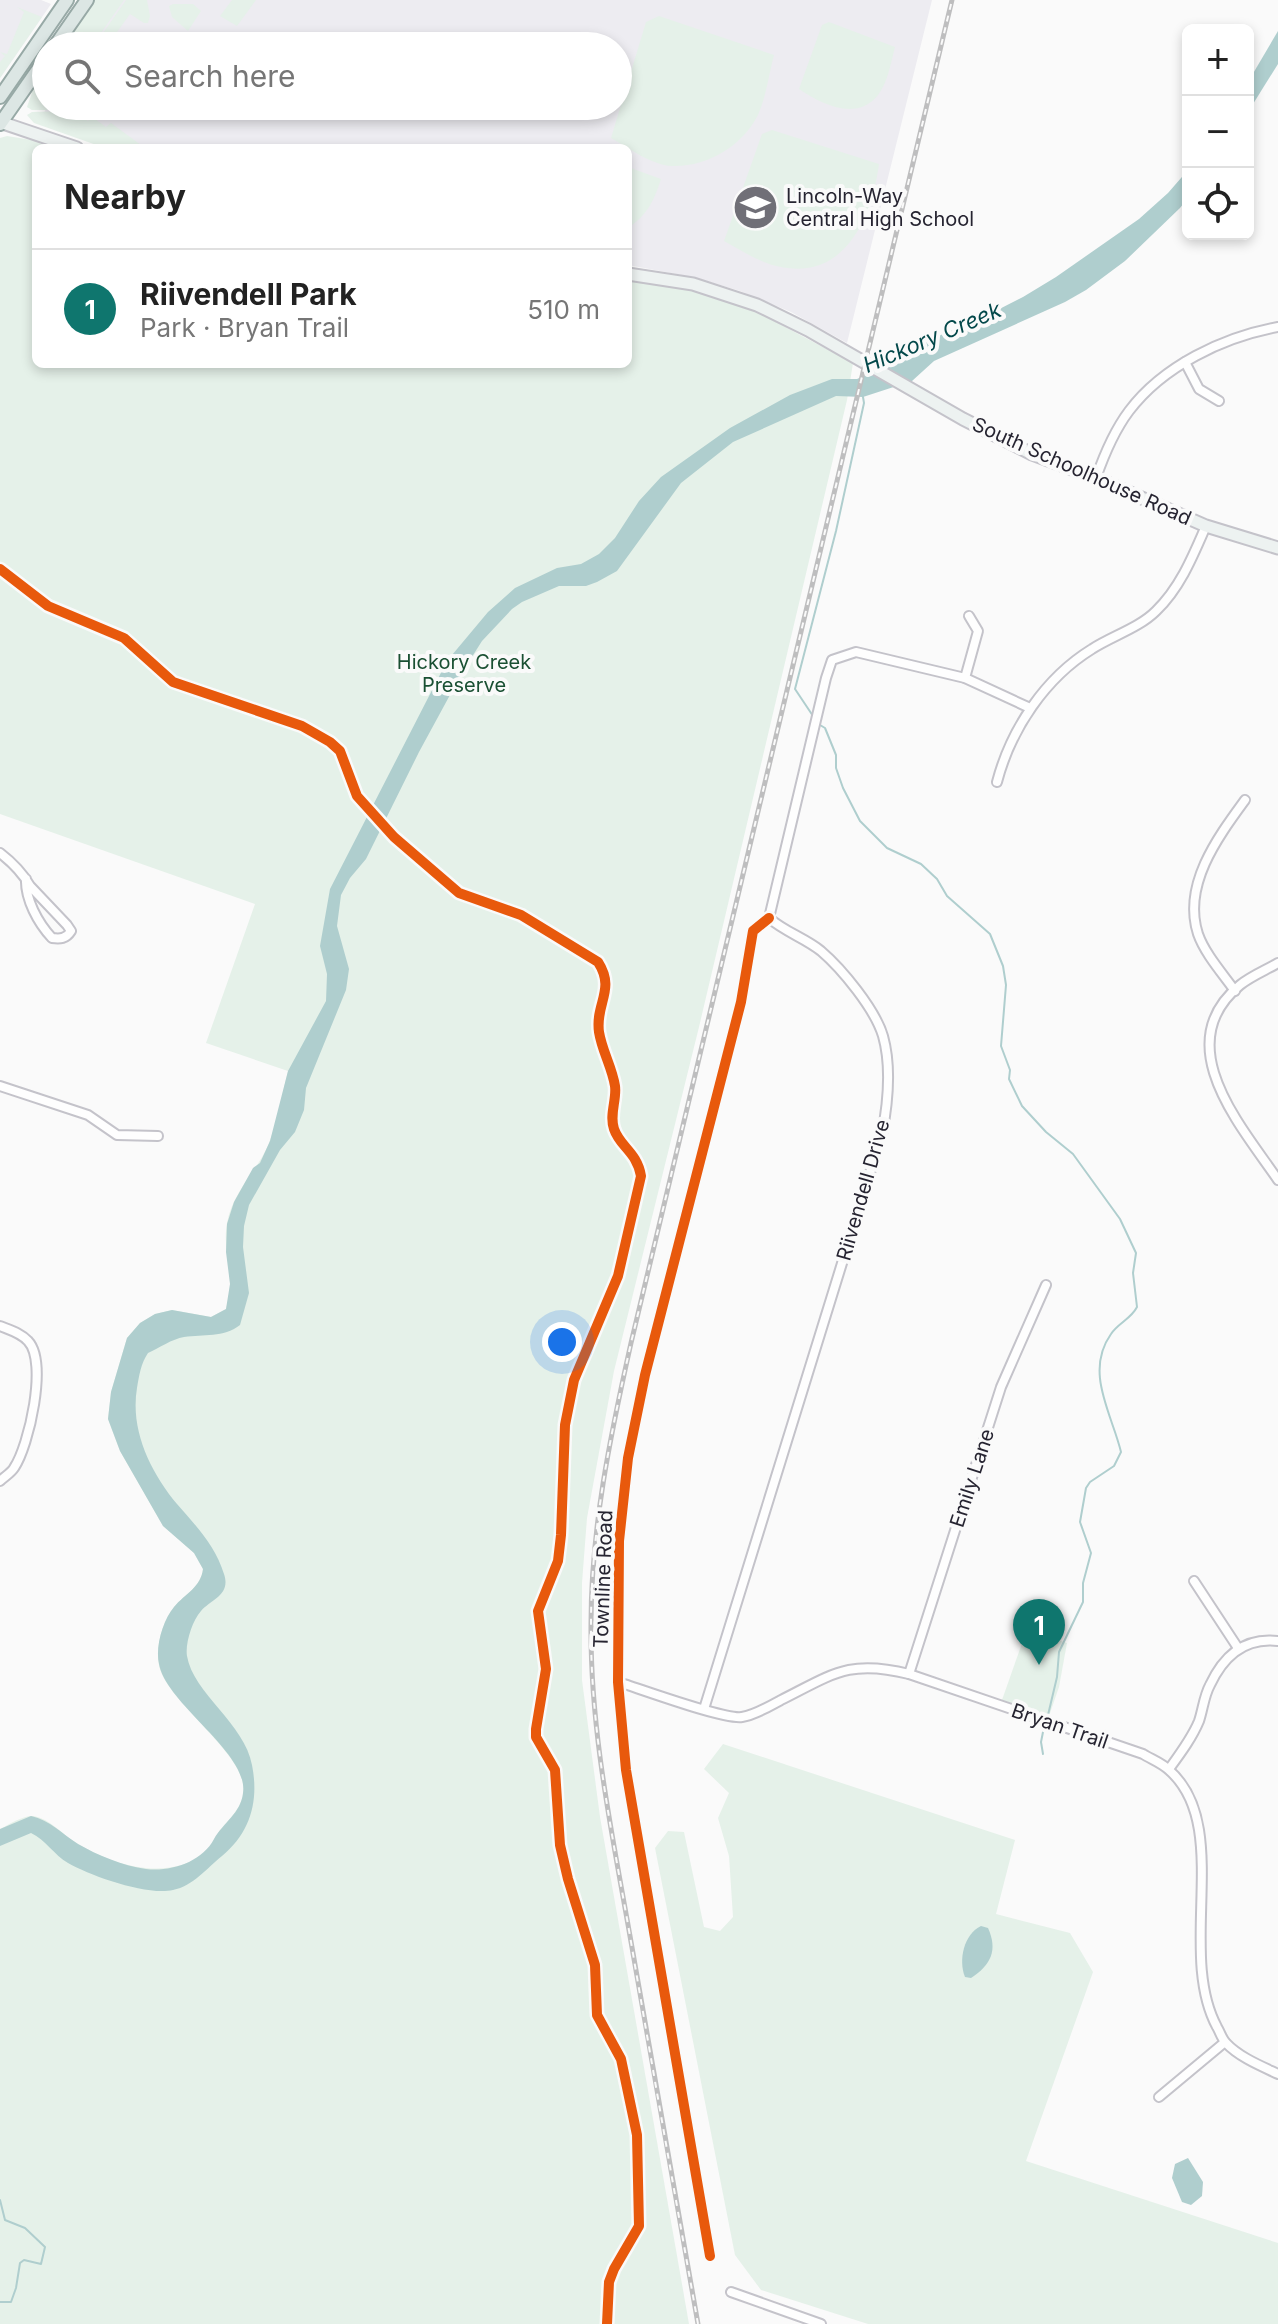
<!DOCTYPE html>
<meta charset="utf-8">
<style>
body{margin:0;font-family:Inter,sans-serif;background:#f2f2f2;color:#222}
.controls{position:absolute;right:24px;top:24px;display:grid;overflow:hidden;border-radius:12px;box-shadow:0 4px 12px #0003}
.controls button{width:72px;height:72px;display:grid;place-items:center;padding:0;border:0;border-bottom:2px solid #e0e0e0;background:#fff;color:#222;font:40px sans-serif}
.you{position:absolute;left:562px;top:1342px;width:28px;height:28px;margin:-20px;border:6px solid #fff;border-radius:50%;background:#1a73e8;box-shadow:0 0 0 12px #1a73e833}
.badge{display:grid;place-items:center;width:52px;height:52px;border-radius:50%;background:#0f766e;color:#fff;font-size:26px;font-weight:700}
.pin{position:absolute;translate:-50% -66px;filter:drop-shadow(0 2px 4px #0008)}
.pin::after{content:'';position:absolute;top:42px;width:28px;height:24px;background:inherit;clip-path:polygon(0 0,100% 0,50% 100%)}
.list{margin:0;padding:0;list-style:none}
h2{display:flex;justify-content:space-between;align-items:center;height:104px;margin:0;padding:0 32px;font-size:34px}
h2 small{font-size:26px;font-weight:400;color:#767676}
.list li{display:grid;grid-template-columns:52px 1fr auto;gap:24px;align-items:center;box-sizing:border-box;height:120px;padding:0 32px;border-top:2px solid #e0e0e0}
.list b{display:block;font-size:30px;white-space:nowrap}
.list p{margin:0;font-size:26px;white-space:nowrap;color:#767676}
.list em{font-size:26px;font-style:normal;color:#767676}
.icon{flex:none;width:44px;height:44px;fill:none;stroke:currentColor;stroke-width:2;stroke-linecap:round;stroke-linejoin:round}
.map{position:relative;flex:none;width:1278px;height:2324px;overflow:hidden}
.search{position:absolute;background:#fff;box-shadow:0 4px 12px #0003;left:32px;top:32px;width:600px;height:88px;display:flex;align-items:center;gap:20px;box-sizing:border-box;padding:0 28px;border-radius:44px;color:#767676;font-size:30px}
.panel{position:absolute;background:#fff;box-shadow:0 4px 12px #0003;left:32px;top:144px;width:600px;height:224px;border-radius:12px}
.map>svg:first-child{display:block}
</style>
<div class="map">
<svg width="1278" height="2324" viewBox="0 0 1278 2324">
<rect width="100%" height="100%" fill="#fafafa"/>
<g fill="#edecf1">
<path d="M0 0H41L51 4 0 78Z"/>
<path d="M122 0H932L847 343 791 312 740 291 697 278 628 265V148H119L43 114 48 106H618V46H90Z"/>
</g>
<g fill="#e5f1e9">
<path d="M92 0H124L92 46H60Z"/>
<path d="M126 0H147L150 16 148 23H144L130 14 107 46H94Z"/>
<path d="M232 0H256L237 26 220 16Z"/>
<path d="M173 4H193L201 11 188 31 172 17 169 6Z"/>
<path d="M17 7 42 17 0 78V62L5 56 0 52 7 54 24 12Z"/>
<path d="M659 16 774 55C769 74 766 97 758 115 742 146 708 167 672 166 651 165 629 148 611 138L646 22Z"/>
<path d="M829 22 895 47C891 62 888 82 878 95 857 122 821 104 799 89L822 25Z"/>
<path d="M46 66V106H49L47 110H32L27 107 35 84Z"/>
<path d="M73 111 88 121 91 116 106 127 111 123 145 148H105L34 123 27 115 32 112Z"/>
<path d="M772 130 879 164C872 216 846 280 781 267 760 263 742 251 724 241L762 134Z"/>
<path d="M7 136 32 140 58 148H36V364H628V279L689 290 751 309 853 363 847 400 699 1027 614 1371 587 1518 582 1583V1680L600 1817 689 2324H0V1829C10 1824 23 1815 34 1816 50 1819 62 1834 75 1842 112 1866 170 1883 207 1851 213 1845 215 1837 220 1830 229 1819 240 1810 243 1795 252 1757 166 1703 159 1665 155 1648 163 1620 174 1607 185 1594 201 1587 203 1569L194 1553 163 1526 120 1451 108 1419 111 1392 127 1338 140 1323 155 1314 172 1310 211 1317 226 1309C228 1301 230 1292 230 1284 230 1264 223 1245 227 1223 233 1190 258 1171 269 1143 278 1120 282 1094 288 1071L206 1043 255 904 0 814V138Z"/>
<path d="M628 167 661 179C654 201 647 215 628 228Z"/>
<path d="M1027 1629 1067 1643 1059 1687 1049 1716 1002 1700Z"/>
<path d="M723 1744 1015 1840 996 1914 1070 1933 1093 1972 1026 2161 1278 2243V2324H868L761 2290 735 2255 655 1848 668 1831 684 1832 704 1927 720 1931 733 1917 729 1856 718 1818 729 1793 704 1769Z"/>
</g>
<g fill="#afcece">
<path d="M1278 31V64L1248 112V82Z"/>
<path d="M1188 170V198L1180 208 1125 261 1086 290 1065 302 934 361 912 381 863 397 836 396 733 442 681 483 617 571 597 582 586 586H559L522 602 512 609 482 641 463 671 419 752 366 859 350 878 341 895 337 926 349 969 346 990 306 1088 304 1110 295 1132 280 1150 249 1205 244 1226 243 1247 249 1293 240 1325C223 1338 204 1334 184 1337 172 1339 159 1348 148 1353 141 1363 139 1376 137 1388 130 1430 150 1471 177 1504 196 1526 215 1545 224 1574 231 1595 212 1599 201 1611 192 1621 185 1644 187 1656 193 1693 245 1724 252 1765 259 1800 251 1832 222 1856 207 1868 193 1886 173 1890 147 1896 91 1876 68 1863 54 1855 46 1840 31 1833L0 1846V1829L31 1816C50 1820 62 1834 78 1844 97 1855 124 1866 146 1869 171 1872 202 1862 214 1839 223 1823 241 1813 243 1793 249 1753 166 1704 159 1664 155 1647 163 1620 174 1607 185 1594 201 1587 203 1569L194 1553 163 1526 120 1451 108 1419 111 1392 127 1338 140 1323 155 1314 172 1310 211 1317 226 1309 230 1284 226 1252 227 1224 234 1202 253 1168 260 1163 270 1141 288 1071 326 1001 327 974 320 946 330 889 447 661 488 612 515 588 557 568 581 564 599 554 615 538 639 501 661 477 730 428 790 395 832 379H857L884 367 920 343 974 322 1023 297 1056 277 1139 219 1168 193Z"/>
<path d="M981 1926 988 1928C998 1950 991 1965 971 1978L965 1977C958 1960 964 1934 981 1926Z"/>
<path d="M1188 2158 1203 2182 1202 2196 1191 2205 1182 2202 1172 2178 1175 2164Z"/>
</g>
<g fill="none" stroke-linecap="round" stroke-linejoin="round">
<g stroke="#afcece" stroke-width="2">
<path d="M813 716 795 689 836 531 864 403 863 397"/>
<path d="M820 725 825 728 836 755V768L843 788 860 821 887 848 921 864 937 879 947 896 990 934 1003 966 1006 985 1001 1046 1010 1070 1009 1079 1022 1106 1046 1132 1073 1154 1120 1219 1136 1253 1133 1273 1137 1307C1131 1319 1118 1323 1111 1334 1084 1372 1112 1414 1121 1452L1114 1466 1090 1482 1086 1488 1080 1522 1091 1553 1083 1583V1602L1059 1652 1057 1677 1048 1715"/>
<path d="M1043 1754 1041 1742 1044 1727"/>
<path d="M0 2200 5 2220 25 2228 45 2247 41 2264 24 2260 20 2263 16 2288 11 2302H0"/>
</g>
<defs>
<g id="street">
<path d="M1185 362 1199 389 1219 401"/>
<path d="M1096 478C1104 455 1114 431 1129 411 1163 366 1223 337 1278 327"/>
<path d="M965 678 978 631 969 616"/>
<path d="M997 782C1011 729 1045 678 1092 649 1112 636 1139 628 1156 611 1180 588 1193 556 1206 526"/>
<path d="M0 853C13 863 22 872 30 886L67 925 71 931C66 939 60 939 52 938 38 923 25 899 26 879"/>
<path d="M1278 963C1266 970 1251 976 1240 985 1168 1044 1241 1126 1278 1180"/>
<path d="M1235 991C1223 974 1205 954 1198 934 1182 885 1218 837 1245 800"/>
<path d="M0 1086 88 1115 117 1135 158 1136"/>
<path d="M0 1326C10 1330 21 1333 28 1341 48 1362 29 1446 14 1468 11 1473 4 1477 0 1481"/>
<path d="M1194 1581 1238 1648"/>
<path d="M909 1674 1001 1387 1046 1285"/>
<path d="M618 1682C641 1689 724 1720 742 1717 755 1715 770 1706 781 1700 833 1674 849 1659 909 1674L1143 1754C1151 1759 1162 1763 1169 1770 1233 1826 1176 1951 1217 2027 1220 2032 1222 2039 1226 2043 1239 2057 1261 2066 1278 2074"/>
<path d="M704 1709 882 1134C888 1103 892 1068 883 1036 875 1009 842 969 821 951 805 938 785 932 769 918L826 678 832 660 856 652 965 678 1030 708"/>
<path d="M1169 1769C1180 1754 1192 1738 1199 1721 1203 1709 1204 1696 1210 1685 1224 1655 1245 1637 1278 1641"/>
<path d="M1159 2097 1225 2042"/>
<path d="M710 2256 626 1770 618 1682 619 1541 628 1458 645 1375 741 1002 753 931 769 918"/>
<path d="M731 2292 821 2324"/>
</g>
<g id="secondary">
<path d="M0 122 77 148"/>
<path d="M628 274 693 284 757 305 808 330 963 419 1032 454 1096 478 1206 526 1278 548"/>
</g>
<g id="primary">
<path d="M55 46 87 0"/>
<path d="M0 97 67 0"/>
<path d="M0 124 46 58"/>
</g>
</defs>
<use href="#street" stroke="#c4c3ca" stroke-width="12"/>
<use href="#secondary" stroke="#c4c3ca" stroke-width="15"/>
<use href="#primary" stroke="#97a9a6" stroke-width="16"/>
<use href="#street" stroke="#fefefe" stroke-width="8"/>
<use href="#secondary" stroke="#edf2f1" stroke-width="11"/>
<use href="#primary" stroke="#dce6e4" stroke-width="12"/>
<defs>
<path id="rail" d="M698 2324C675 2195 652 2066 630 1936 612 1833 590 1730 591 1624 591 1529 610 1437 631 1343L952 0"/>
</defs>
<use href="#rail" stroke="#bebebf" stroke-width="5"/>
<use href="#rail" stroke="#fafafa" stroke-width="2" stroke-dasharray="6" stroke-linecap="butt"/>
<defs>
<g id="cycleway">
<path d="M0 569 48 606 124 638 173 682 302 726 330 742 340 751 357 796 394 837 459 893 521 915 598 962C616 990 595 1003 599 1032 602 1051 612 1067 615 1086 617 1099 609 1115 614 1129 620 1147 637 1152 641 1176L618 1276 574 1380 565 1425 561 1535 558 1561 538 1611 546 1669 536 1729V1737L555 1770 560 1845 568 1879 595 1965 597 2015 621 2059 637 2135 639 2226 614 2269 609 2282 607 2324"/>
<path d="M710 2256 626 1770 618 1682 619 1541 628 1458 645 1375 741 1002 753 931 769 918"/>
</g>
</defs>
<use href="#cycleway" stroke="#fafafa" stroke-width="15"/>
<use href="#cycleway" stroke="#e8590c" stroke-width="10"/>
</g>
<defs>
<symbol id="school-disc" viewBox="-11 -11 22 22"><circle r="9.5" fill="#706f77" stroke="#fafafa"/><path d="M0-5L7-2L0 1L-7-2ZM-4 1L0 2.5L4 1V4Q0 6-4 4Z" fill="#fff"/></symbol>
</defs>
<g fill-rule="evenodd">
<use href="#school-disc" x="730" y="182" width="51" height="51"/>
</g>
<g text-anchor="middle" stroke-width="8" stroke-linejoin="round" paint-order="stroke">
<g font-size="20" fill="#262431" stroke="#fafafa" text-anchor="start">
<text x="786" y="203">Lincoln-Way<tspan x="786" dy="23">Central High School</tspan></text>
</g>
<g font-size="20" fill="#262431" stroke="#fafafa">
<text transform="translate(1082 471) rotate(24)" y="7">South Schoolhouse Road</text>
<text transform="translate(863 1190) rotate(-74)" y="7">Riivendell Drive</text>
<text transform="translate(972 1478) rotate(-72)" y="7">Emily Lane</text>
<text transform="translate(603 1579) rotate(-88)" y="7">Townline Road</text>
<text transform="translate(1060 1726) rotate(19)" y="7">Bryan Trail</text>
</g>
<g font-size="20" fill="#1a5033" stroke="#fafafa">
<text x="464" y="669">Hickory Creek<tspan x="464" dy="23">Preserve</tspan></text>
</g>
<g font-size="22" font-style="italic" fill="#03484a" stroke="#fafafa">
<text transform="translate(932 337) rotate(-23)" y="8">Hickory Creek</text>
</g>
</g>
</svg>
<div class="controls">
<button>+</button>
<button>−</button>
<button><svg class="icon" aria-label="locate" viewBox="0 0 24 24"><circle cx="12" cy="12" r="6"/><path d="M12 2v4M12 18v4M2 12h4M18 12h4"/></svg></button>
</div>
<div class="you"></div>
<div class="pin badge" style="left:1039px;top:1665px">1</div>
<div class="search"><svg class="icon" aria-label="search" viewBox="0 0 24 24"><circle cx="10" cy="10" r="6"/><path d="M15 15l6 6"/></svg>Search here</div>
<section class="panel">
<h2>Nearby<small></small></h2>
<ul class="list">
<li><span class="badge">1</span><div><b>Riivendell Park</b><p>Park · Bryan Trail</p></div><em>510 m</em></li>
</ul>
</section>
</div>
